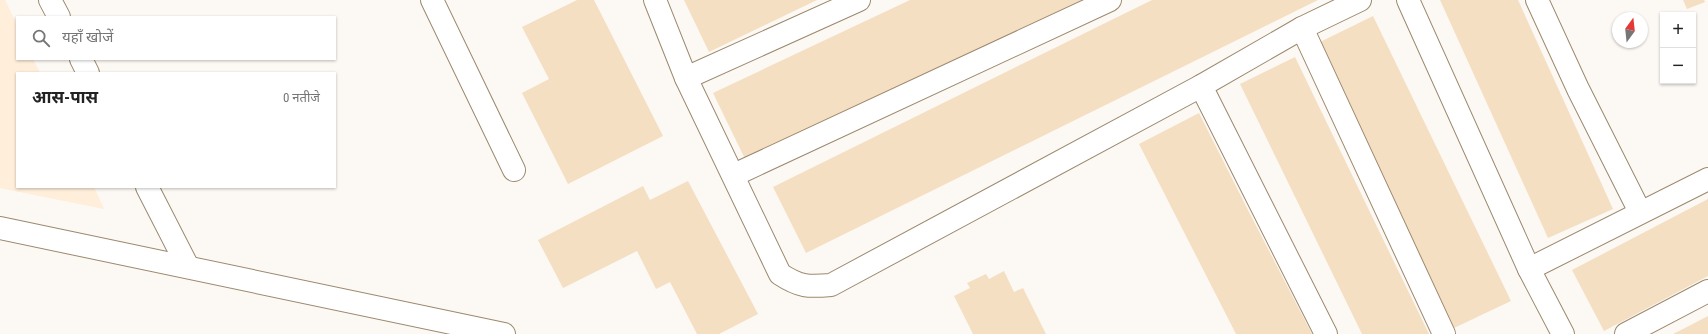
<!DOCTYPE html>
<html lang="hi">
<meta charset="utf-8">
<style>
body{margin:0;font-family:"Roboto Condensed","Noto Sans Devanagari",sans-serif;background:#f6f6f6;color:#222}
.controls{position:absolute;right:12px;top:12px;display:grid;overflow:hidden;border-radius:0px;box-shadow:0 1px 3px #0004}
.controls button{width:36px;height:36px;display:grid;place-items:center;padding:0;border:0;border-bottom:1px solid #e0e0e0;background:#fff;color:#222;font:20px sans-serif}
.compass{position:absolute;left:1612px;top:12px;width:36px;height:36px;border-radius:50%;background:#fff;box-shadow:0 1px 3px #0004;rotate:15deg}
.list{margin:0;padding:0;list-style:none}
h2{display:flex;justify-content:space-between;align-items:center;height:52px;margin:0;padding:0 16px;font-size:17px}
h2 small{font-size:13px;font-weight:400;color:#767676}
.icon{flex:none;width:22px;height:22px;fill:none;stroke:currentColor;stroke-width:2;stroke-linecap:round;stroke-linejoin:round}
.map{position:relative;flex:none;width:1708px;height:334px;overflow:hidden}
.search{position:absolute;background:#fff;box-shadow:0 1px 3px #0004;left:16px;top:16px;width:320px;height:44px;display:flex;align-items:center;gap:10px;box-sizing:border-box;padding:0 14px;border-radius:0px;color:#767676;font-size:15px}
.panel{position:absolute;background:#fff;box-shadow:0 1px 3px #0004;left:16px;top:72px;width:320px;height:116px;border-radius:0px}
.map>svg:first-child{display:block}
</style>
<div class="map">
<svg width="1708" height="334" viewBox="0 0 1708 334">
<rect width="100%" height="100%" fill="#fcf8f3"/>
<path fill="#feeeda" d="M0 0H5L17 25V59H33L40 73H17V187H94L104 209 0 188Z"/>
<g fill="#f5dfc2">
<path d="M577 0H594L663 136 568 184 522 93 549 79 522 27Z"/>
<path d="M684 0H817L709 52Z"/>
<path d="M910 0H1083L746 161 713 93Z"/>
<path d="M1152 0H1318L806 253 773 187Z"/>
<path d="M1440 0H1518L1613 209 1548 238Z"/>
<path d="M1683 0H1704L1705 2 1687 9Z"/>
<path d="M1373 16 1511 301 1454 328 1316 44Z"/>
<path d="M1295 57 1397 268 1429 334H1362L1240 84Z"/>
<path d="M1199 113 1250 214 1312 334H1236L1139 144Z"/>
<path d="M688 181 758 314 719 334H697L670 282 656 289 637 251 563 288 538 240 643 186 650 200Z"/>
<path d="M1708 199V276L1604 331 1572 270Z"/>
<path d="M1004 271 1014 292 1023 288 1046 334H973L954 296 970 288 967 283 986 274 989 279Z"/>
<path d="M1708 316V334H1673L1685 328Z"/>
</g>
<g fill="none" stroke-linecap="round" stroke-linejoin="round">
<defs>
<g id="minor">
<path d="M50 0 59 17"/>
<path d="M432 0 514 170"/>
<path d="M655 0 686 78 780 274C800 287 808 287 831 285L1201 86 1302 28 1360 0"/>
<path d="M1408 0 1529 269 1563 334"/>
<path d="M1537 0 1578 89 1640 212"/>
<path d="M1302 28 1444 334"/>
<path d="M81 59 88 73"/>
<path d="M686 78 859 0"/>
<path d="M1201 86 1326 334"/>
<path d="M734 175 1110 0"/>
<path d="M147 187 188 267"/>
<path d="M0 228 504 334"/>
<path d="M1529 269 1708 179"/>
<path d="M1626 334 1708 291"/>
</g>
</defs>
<use href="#minor" stroke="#9c896f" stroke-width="24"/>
<use href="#minor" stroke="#fff" stroke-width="22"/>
</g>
</svg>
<div class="controls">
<button>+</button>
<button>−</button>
</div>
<svg class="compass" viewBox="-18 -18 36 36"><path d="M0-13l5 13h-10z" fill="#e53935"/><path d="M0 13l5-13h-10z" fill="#767676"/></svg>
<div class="search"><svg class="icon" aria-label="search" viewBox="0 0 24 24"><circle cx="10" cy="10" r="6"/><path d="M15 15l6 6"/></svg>यहाँ खोजें</div>
<section class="panel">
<h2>आस-पास<small>0 नतीजे</small></h2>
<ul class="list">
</ul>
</section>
</div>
